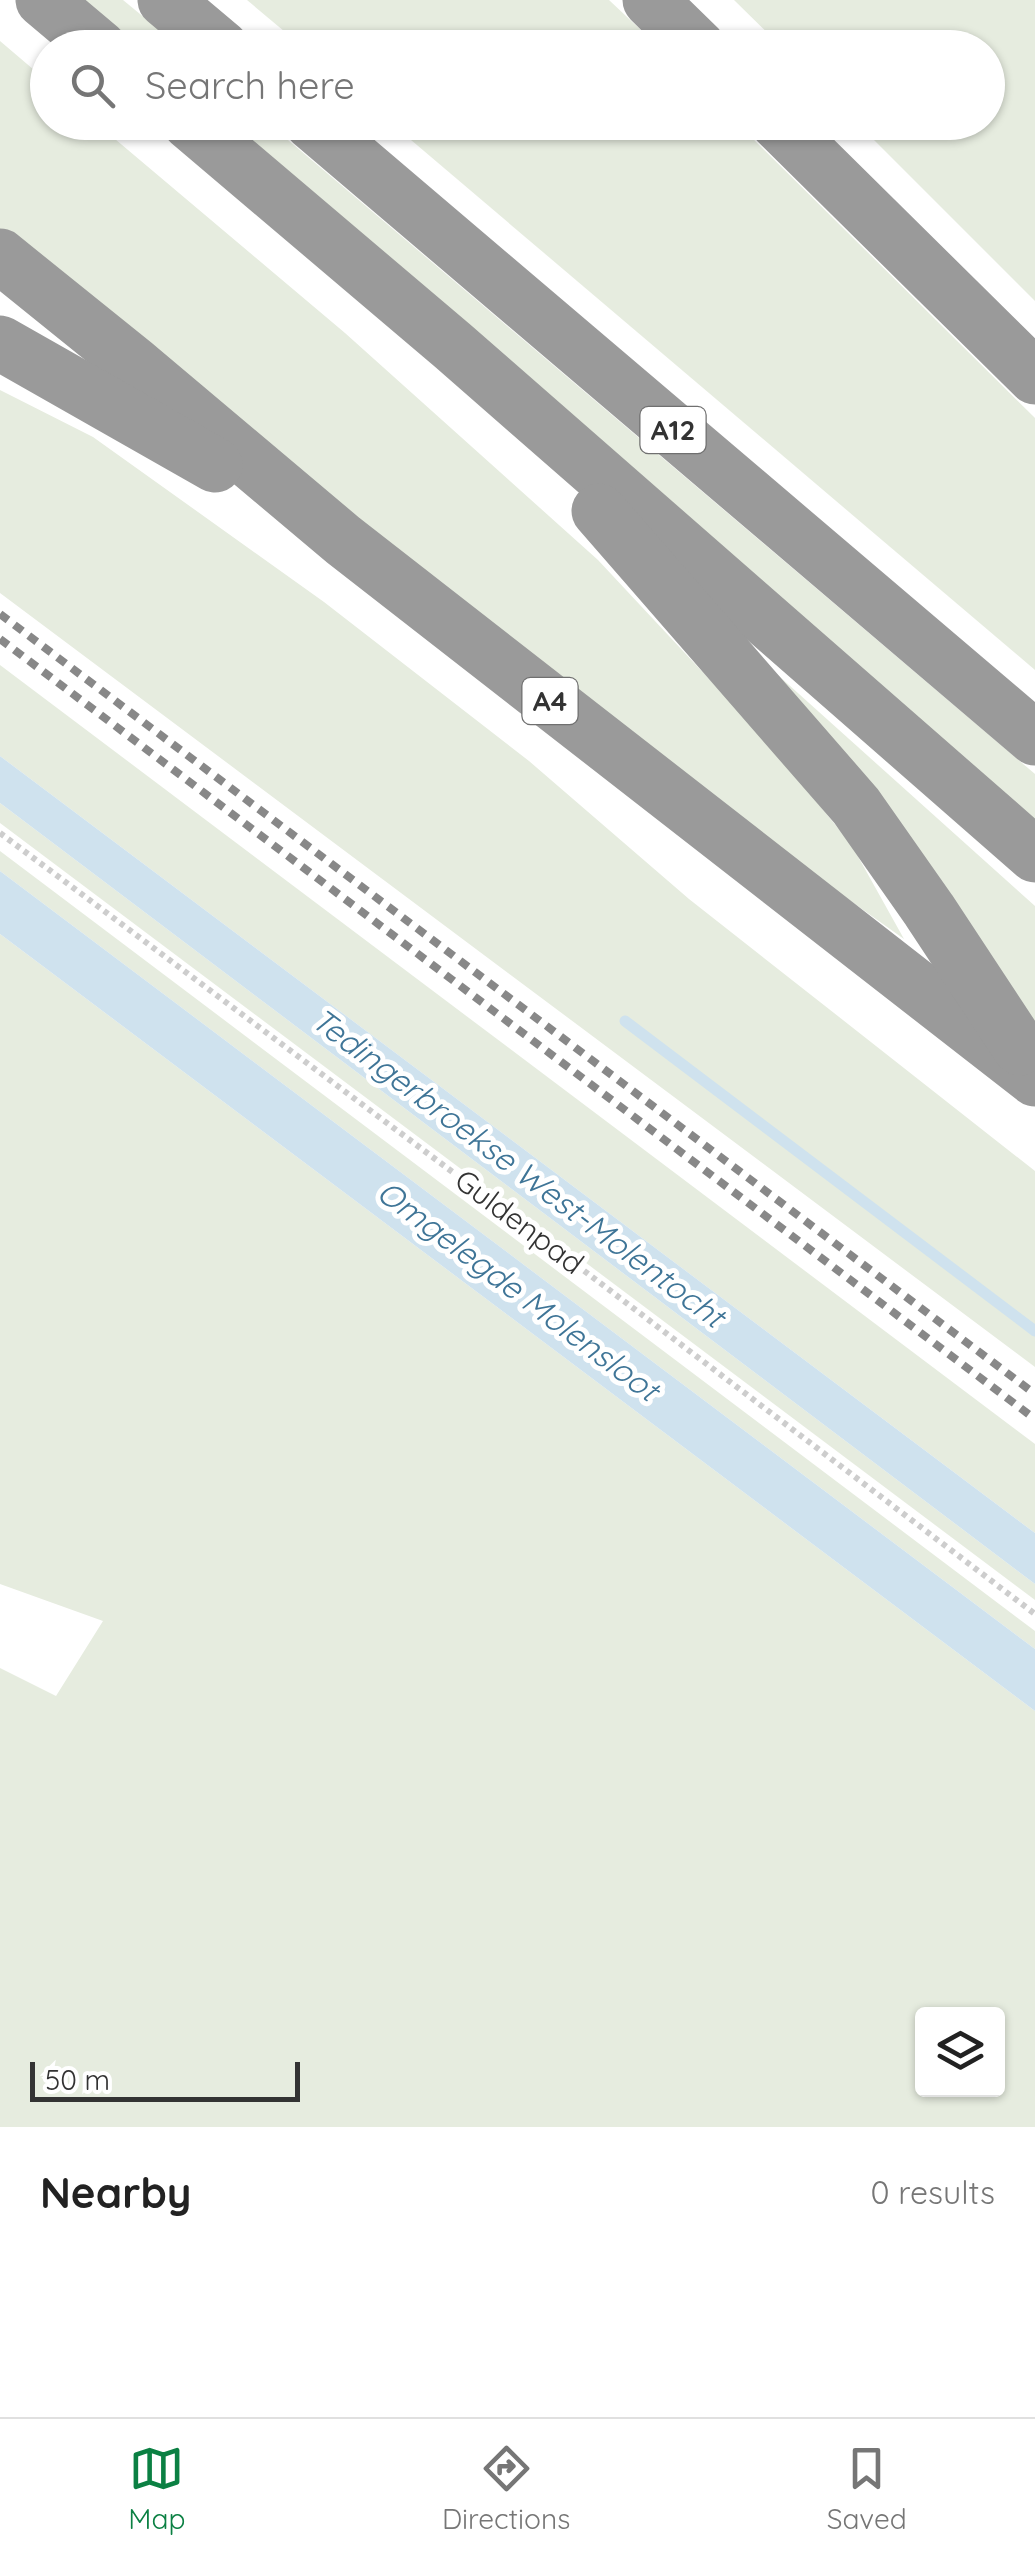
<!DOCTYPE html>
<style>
body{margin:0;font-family:Quicksand,sans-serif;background:#f2f2f2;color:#222}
.controls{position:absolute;right:30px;bottom:30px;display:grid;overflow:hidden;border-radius:10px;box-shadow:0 2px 8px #0004}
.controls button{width:90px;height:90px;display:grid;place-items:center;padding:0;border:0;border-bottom:2px solid #e0e0e0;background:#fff;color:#222;font:50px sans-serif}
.scale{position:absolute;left:30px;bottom:25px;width:270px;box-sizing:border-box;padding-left:10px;border:5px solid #333;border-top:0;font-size:28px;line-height:35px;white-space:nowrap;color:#333;-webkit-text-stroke:8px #fff;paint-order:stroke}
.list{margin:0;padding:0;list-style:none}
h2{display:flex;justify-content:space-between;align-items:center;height:130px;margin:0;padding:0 40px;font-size:42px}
h2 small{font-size:32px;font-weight:400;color:#767676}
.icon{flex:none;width:55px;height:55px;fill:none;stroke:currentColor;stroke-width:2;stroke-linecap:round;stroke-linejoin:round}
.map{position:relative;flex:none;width:1035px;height:2127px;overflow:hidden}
.search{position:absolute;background:#fff;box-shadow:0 2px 8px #0004;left:30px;right:30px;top:30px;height:110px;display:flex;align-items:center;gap:25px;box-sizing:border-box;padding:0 35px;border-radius:55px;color:#767676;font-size:38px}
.sheet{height:290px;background:#fff}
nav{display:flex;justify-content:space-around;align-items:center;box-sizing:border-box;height:140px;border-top:2px solid #e0e0e0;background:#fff;font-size:28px;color:#767676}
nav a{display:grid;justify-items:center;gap:5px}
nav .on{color:#0b8043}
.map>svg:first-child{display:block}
</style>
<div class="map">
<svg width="1035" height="2127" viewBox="0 0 1035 2127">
<rect width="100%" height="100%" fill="#fff"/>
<g fill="#e6ecdf" fill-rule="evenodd">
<path d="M70 0H123L180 47H128Z"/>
<path d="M247 0H609L659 47H303Z"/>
<path d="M734 0H1035V301L857 123 988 122V48L782 47Z"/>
<path d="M0 41 47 81 48 122 96 123 345 333 598 560 766 740 851 844 904 939 751 830 0 233Z"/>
<path d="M217 123H268L1035 774V831Z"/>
<path d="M391 123H737L1035 418V670Z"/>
<path d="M0 390 93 437 324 602 529 761 689 899 1035 1171V1367L0 593Z"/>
<path d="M760 659 1035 906V1026Z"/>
<path d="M0 665 1035 1444V1533L0 756Z"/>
<path d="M0 803 1035 1584V1600L0 823Z"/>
<path d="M0 851 1035 1631V1649L0 871Z"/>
<path d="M0 934 1035 1711V2127H0V1668L56 1696 103 1621 0 1584ZM922 2014H998V2090H922Z"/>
</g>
<g fill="#cfe2ee">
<path d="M0 756 1035 1533V1584L0 803Z"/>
<path d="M0 871 1035 1649V1711L0 934Z"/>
</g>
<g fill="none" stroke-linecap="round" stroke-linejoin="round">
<path stroke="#cfe2ee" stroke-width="11" d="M625 1021 1035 1331"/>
<path stroke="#cdcdcd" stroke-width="6" stroke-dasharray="5 5" stroke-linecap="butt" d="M0 833 570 1260 1035 1614"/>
<g stroke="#9a9a9a" stroke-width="55">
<path d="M43 0 100 48"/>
<path d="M165 0 222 48"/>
<path d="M650 0 699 48"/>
<path d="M189 122 453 346 1035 855"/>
<path d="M311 122 1035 738"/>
<path d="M777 122 1035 377"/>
<path d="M0 256 134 364 343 540 1035 1079"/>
<path d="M0 343 215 465"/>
<path d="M599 511 856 806 929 910 1020 1048"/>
</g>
<g stroke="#888" stroke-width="8" stroke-dasharray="10 8" stroke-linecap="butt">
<path d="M0 614 1035 1394"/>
<path d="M0 639 1035 1419"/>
</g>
</g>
<g text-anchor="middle" stroke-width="10" stroke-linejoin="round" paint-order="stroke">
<g fill="#fff" stroke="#707070" stroke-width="2.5">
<rect x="640.5" y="407" width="65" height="46" rx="8"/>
<rect x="522.5" y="678" width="55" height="46" rx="8"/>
</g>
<g font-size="28" font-weight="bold" fill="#333">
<text x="673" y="440">A12</text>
<text x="550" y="711">A4</text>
</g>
<g font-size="30" fill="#333" stroke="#fff">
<text transform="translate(519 1222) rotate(37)" y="10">Guldenpad</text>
</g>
<g font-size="32" font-style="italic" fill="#3f7597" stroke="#fff">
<text transform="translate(518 1168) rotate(37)" y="11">Tedingerbroekse West-Molentocht</text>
<text transform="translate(518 1291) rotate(37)" y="11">Omgelegde Molensloot</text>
</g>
</g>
</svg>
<div class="controls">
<button><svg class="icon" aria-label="layers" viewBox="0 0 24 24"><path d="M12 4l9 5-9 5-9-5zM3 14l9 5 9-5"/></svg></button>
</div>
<div class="scale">50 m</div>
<div class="search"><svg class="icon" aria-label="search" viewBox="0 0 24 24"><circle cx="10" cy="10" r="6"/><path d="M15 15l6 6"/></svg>Search here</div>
</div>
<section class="sheet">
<h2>Nearby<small>0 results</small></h2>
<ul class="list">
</ul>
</section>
<nav>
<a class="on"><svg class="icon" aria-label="map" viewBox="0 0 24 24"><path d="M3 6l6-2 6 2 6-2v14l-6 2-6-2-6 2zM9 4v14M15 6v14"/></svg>Map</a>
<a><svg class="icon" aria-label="directions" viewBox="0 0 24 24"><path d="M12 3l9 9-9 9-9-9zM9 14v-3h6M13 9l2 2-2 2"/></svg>Directions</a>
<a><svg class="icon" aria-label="saved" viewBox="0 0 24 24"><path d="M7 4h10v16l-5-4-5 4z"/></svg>Saved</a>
</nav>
